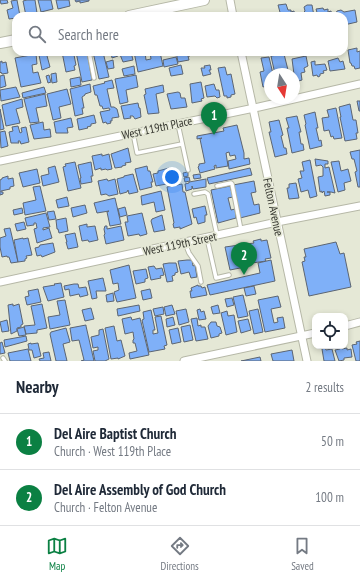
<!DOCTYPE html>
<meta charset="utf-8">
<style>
body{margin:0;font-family:"PT Sans Narrow",sans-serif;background:#f2f2f3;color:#1f2937}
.controls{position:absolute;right:12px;bottom:12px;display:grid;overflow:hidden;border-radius:8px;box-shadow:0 2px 6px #0003}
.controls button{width:36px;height:36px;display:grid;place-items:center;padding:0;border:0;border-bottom:1px solid #e0e1e3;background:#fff;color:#1f2937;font:20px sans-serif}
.compass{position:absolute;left:264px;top:68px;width:36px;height:36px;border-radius:50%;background:#fff;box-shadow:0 2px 6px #0003;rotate:168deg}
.you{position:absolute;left:172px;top:177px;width:14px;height:14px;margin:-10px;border:3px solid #fff;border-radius:50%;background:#1a73e8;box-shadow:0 0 0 6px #1a73e833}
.badge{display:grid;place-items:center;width:26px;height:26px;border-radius:50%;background:#0b8043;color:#fff;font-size:13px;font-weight:700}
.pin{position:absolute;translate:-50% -33px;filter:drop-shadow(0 1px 2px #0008)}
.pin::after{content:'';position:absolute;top:21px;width:14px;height:12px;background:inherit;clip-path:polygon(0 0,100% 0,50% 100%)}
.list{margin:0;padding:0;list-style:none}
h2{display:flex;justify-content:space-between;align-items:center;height:52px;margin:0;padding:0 16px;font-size:17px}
h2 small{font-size:13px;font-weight:400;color:#747a83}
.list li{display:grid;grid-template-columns:26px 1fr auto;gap:12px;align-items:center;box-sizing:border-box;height:56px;padding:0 16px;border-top:1px solid #e0e1e3}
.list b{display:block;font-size:15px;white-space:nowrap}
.list p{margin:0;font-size:13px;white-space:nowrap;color:#747a83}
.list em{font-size:13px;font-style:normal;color:#747a83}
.icon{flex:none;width:22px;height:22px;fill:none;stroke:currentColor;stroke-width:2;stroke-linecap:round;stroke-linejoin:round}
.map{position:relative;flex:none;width:360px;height:361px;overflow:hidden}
.search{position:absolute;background:#fff;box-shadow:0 2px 6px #0003;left:12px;right:12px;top:12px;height:44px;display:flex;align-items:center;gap:10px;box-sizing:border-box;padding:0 14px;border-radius:12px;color:#747a83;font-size:15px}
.sheet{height:164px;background:#fff}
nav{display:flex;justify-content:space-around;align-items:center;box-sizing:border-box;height:56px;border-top:1px solid #e0e1e3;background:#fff;font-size:11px;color:#747a83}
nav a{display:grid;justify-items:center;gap:2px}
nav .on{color:#0b8043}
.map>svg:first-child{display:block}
</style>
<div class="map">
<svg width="360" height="361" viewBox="0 0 360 361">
<rect width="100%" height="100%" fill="#e5e8d6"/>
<g fill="#7fb0f8" stroke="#5c6572">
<path d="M0 0H7L8 3 1 4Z"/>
<path d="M17 0 20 16H16V18L9 19 7 10 13 8 11 1Z"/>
<path d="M27 0H35L37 13 26 16 23 1Z"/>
<path d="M38 0H51L53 9 41 12Z"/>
<path d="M56 0H69L70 6 58 9Z"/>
<path d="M75 0H89V1L80 3V1L76 2Z"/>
<path d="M286 4 288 10H291V12L294 11 295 16H281L278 5Z"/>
<path d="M307 5H312L314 16H301V15L304 14V12L305 11 304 7Z"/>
<path d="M323 8 324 10 328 9V12L331 11 332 16H318L316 9Z"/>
<path d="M341 10 344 12 355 10 357 22 344 25V16H337L336 13 337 11Z"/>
<path d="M357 48V52L360 51V68L355 69 354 66H352L351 63H350L348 50Z"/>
<path d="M46 52 50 67 42 70 39 55H42V53Z"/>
<path d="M62 52H72V55H74L76 65 74 66 75 70 66 72Z"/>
<path d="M76 52H87L92 80 82 82Z"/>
<path d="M93 52H103L109 77 99 79Z"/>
<path d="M107 52H117L118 56 112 58 111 52Z"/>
<path d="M119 52H131L133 60 123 62Z"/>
<path d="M134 52H145L146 60 151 59 150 52H160L163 66 138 72Z"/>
<path d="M176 52H188L190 56H188L189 60 178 62Z"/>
<path d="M203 52H224L208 55 207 53 204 54Z"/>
<path d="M36 54 37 64 32 65 33 73 38 72 41 83 21 87 15 58Z"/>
<path d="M284 54 289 74H275L271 56Z"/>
<path d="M306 56 308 66 304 68 305 72 301 73 302 80 295 82 292 59Z"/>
<path d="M176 57 178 64 164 67 163 60Z"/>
<path d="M269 57 273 74H270V85L263 87 260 72 264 71 261 58Z"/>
<path d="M338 58 340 62 343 61 345 69 330 71 328 61Z"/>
<path d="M113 60 114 68 108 69 106 62Z"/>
<path d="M2 61V63L6 62 8 73 2 74 1 72 0 73V62Z"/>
<path d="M315 61V65L325 64 327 70 323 71 324 73 320 74V76L318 77 317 75 313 76 311 62Z"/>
<path d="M181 65 183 74 171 76 169 68Z"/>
<path d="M210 65 211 70H209L211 74 203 76 201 68H205L204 66Z"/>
<path d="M134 66 135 74 124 76 122 69Z"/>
<path d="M225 67 227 75 231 74 235 94 231 95V97L227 98V96H224L218 68Z"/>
<path d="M56 73 57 82 52 83 51 74Z"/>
<path d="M4 75 6 86 0 88V76Z"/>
<path d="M49 75 51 82 48 83 46 76Z"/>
<path d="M136 75 138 87 126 90 128 102 120 104 115 79Z"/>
<path d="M80 77 81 85 71 87 70 79Z"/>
<path d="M112 80 114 88 107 89 111 107H114L117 109 119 117 112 118V121H110L111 123 107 124 106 122 103 123 100 112 110 110 109 108 103 109 102 106H100L97 95H95L93 86 105 83 104 82Z"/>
<path d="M201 82 204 98 201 99 202 101 192 103 190 84Z"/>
<path d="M90 84 91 92 85 94V95L82 97 84 108H82L83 114 75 116 70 89Z"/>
<path d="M214 84 216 90H219L220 97 217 98 215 96 207 97 205 86Z"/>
<path d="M163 85 164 92 156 94 159 113 148 114 144 95 146 94 145 89Z"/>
<path d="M16 87 20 97 1 101 0 90Z"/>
<path d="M44 87 46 93 23 98 22 93Z"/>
<path d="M67 89 71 104 59 107 61 118 53 120 47 94Z"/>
<path d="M178 92 180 93 181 98H185L187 107 171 109 167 94Z"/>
<path d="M45 94 47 106 36 108 39 122 30 123 24 99Z"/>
<path d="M22 99 23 107 16 109 20 123 6 126 2 105Z"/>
<path d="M357 101H360V111H359Z"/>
<path d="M138 103 139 108H140L141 117 135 119 133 116H130L131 118 124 119 121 106Z"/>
<path d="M350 104 353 120H356L358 133H356L357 139 345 141 340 117H341L339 107Z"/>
<path d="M336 108 342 138 334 139 333 136 331 137 329 130 324 131 322 118 329 117 327 110Z"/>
<path d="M0 109 4 129 0 130Z"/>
<path d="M315 112 318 128H316L319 141 321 140 322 146 310 149 305 125 306 124 304 115Z"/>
<path d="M94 115 96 123 91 124V126L87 127 88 128 79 130 77 119Z"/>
<path d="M297 116 301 132H299L301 144H303L304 150 292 153 287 128H289L286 118Z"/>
<path d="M71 118 73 127 67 128 68 133H56L54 122Z"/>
<path d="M279 120 283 135 281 136 284 148H286L287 154 275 157 269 132H271L269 122Z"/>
<path d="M43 122 44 130 50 129 51 137 34 139 30 125Z"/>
<path d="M237 125 244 153V159L249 158 250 164 229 169 228 161 236 159 235 155 230 156 229 152 226 153 228 166 216 168V165L214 166 215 169 200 173 198 167 199 166V164L205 163 200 139 202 138 197 139V136L224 131 223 128Z"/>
<path d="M18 126 20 133 22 132 21 128 26 127 29 142 21 144 20 141H18L19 143H11L9 132 13 131 12 127Z"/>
<path d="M5 131 8 146 1 148 0 132Z"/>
<path d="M128 148 131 162 125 163 126 165 122 166V167L115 168 111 154Z"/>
<path d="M360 150V187H358L355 172 357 171 354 159H352L350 152Z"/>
<path d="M102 154V156L109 154 112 169 107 170 106 169 101 170V168L95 170 92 156Z"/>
<path d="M315 159 328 161V164H325V168L329 167 335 193 331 192H327H330V195L325 196 324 191 322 193V191L320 192 318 177 323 176V167L321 165 316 166Z"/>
<path d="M310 160 317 196 310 198 308 190 301 192 298 179 302 178 300 171H304L302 162Z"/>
<path d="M339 161 341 171 348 169 351 181 344 183 345 190 338 192 331 162Z"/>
<path d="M75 162 81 188 68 191 63 167 66 166 65 164Z"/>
<path d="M91 162 93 176H91L92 182 81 184 80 178H81L78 165Z"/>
<path d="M55 166 59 182 43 186 41 176 49 174 48 168Z"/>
<path d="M147 166 148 171H150L153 182H151L152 187 140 190 135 169Z"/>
<path d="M169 168 170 170 174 169 177 182 156 186 153 174 158 173V171Z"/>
<path d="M250 168 252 175 209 184 207 178Z"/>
<path d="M37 169 40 183 23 187 19 173Z"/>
<path d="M188 172V176L184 177 183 173Z"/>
<path d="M133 174 138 192 129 194 128 190 127 192 120 194 117 179 124 177V176Z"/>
<path d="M200 174 201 178 194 179 193 175Z"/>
<path d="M8 176V179L13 178 14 186 10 187V189L1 191V192H3V194L0 195V180L2 179V178Z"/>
<path d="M189 177 190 181 185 182 184 178Z"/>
<path d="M107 179 108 181 115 179 118 194 109 196 106 194 101 195 98 181Z"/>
<path d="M206 179V187L193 189 192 186V189L186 191 185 184 189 183V182Z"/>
<path d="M254 181 256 192 251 193 254 205 259 204 260 213 240 218 233 185Z"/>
<path d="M296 183 299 198 289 199 287 188H289V184Z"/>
<path d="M182 184 183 192H185L192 224 180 229V227L174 228 173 224 174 223 167 187Z"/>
<path d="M40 186 46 211 25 215 23 203 36 200 33 187Z"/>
<path d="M230 186 233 197 228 198 231 210 235 209 236 218 218 223 211 190Z"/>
<path d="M161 191 165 210 156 212 154 202 142 205 141 196Z"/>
<path d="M67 197 69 206 58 208 56 200Z"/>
<path d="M115 198 121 224 110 226 107 212 109 211 97 213 94 203Z"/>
<path d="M85 205 87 213 73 217 71 208Z"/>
<path d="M205 206 207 215H205V222L198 224 196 217 194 218 192 209Z"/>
<path d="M125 207 127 215 120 217 118 209Z"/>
<path d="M22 208 23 213 14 215 13 210Z"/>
<path d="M54 211 56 219 49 220 47 212Z"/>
<path d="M46 213 50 227 43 228V230L49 228 52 238 37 243 34 229 37 228 36 223H34V225L27 226 25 218Z"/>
<path d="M142 213 147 234 140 236 139 234 128 236 125 222H128L127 216Z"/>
<path d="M162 215 165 230 154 232 151 221 152 219Z"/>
<path d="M66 218 68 231 59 233 58 229H57L56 220Z"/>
<path d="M24 222 26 229 17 231 15 224Z"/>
<path d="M87 224V227L95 226 98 240 89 242 88 240 82 241 79 226Z"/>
<path d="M105 226H107V229L121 226 124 240 106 244 104 235 105 234 104 229Z"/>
<path d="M10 228 18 262 11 263 9 257H7V256L2 257 0 247V238L6 236 4 229Z"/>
<path d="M75 233 78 247 68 249 66 242H67L65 235Z"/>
<path d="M23 238V239L28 238 32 255 26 256 27 258 25 259V261L18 262 14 240Z"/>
<path d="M261 239V241L267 240 271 258 265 259 266 261 245 264V267L230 270 225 247 254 243 253 241Z"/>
<path d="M336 242 340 254 344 253 351 287 309 296 302 262 305 261 304 257H306L304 249Z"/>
<path d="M53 243 55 252 42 257 41 255 37 256 35 248 39 247 40 245Z"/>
<path d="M187 260H192L193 266 195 265 197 277 191 278 189 272 181 274 178 261Z"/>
<path d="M271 260 275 281 210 295 207 285 260 273 258 263Z"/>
<path d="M169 263H176L178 272 175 273V275L172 276 173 281 167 282 163 264Z"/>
<path d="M129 265 136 298 117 302 114 292 119 290 118 283 113 284 110 270Z"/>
<path d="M154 266 156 269 162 268 164 275 160 276 161 278 151 280 148 267Z"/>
<path d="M146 269 148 278 145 279V282L136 284 133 271Z"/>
<path d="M103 278 106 291H96L97 298 92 299 88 281Z"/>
<path d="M61 283 64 297 48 301 43 287 55 285 54 284Z"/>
<path d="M74 284H78L79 288 86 287 88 295 80 297 79 294 70 296 69 289 65 290 64 286Z"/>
<path d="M198 285V286H201L202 288 205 287 207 295 191 298 190 291H192L191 288Z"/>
<path d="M254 286 256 294 246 296 244 288Z"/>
<path d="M38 289 41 302 27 305 25 297 29 296 28 291Z"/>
<path d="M150 289 152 298 143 300 141 291Z"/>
<path d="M113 293 114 301 107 302 106 295Z"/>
<path d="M243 295 248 316 238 318 233 297Z"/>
<path d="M278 296 281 307 271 309 274 323 278 322 277 318 283 317 285 328 265 332 258 300Z"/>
<path d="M232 298 234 305 227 307 225 299Z"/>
<path d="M65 300 70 325 50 329 48 317 60 315 57 301Z"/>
<path d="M13 304V306L19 304 23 324 21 325V327L17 328V331L11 334 8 305Z"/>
<path d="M42 304 47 328 37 330V333L26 334 24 326 35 325 31 306Z"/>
<path d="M139 305 140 311 118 316 117 309Z"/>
<path d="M172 305 175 314 166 316 164 307Z"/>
<path d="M218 305 220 313 213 314 211 307Z"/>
<path d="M163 307 164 314 155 316 153 309Z"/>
<path d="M91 308 94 319 85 321 82 310Z"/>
<path d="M186 309 189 322 179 325 176 311Z"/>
<path d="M200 309 201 312 204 311 206 319 199 320 197 310Z"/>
<path d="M258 309 263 332 254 334 249 311Z"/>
<path d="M151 310 155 330H153V334L158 333 155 317 161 316 167 345 164 346 165 349 149 352 142 320 144 319 143 312Z"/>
<path d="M227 311 228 316 234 315 237 332 226 335 221 313Z"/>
<path d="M131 317 132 320 140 318 149 355 130 359 129 353 137 351 135 343H133V340L134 339 133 332 125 334 122 319Z"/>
<path d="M173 317 175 325 167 327 166 319Z"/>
<path d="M197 318 198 326 201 325V327H205L208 339 196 341 191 319Z"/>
<path d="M248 319 251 330 241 333 238 321Z"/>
<path d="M7 320 9 331 2 332 0 322Z"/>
<path d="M211 322H216L217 326 220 327 222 333 219 334V336L211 338 208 326Z"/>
<path d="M86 325V326L94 361H81L84 360 79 340 72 341 70 328Z"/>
<path d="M190 325 193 340 184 342 181 327Z"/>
<path d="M114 326 117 341 121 340 125 356 118 359V358L111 359 105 328Z"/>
<path d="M24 327 26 335 19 336 17 329Z"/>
<path d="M66 328 70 342 63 344 67 361H56L50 334 51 332Z"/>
<path d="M178 328 181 342 172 344 169 330Z"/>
<path d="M103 329 109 359 105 361H95L93 351 98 350V347L93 348 91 337 99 335V330Z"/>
<path d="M26 336 27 341 5 347 4 340Z"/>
<path d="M360 341V361H356L352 345 357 344 356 342Z"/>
<path d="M2 342 5 353 0 354V343Z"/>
<path d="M31 343V344L38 343 41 356 34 358 32 350H29L28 344Z"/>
<path d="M340 347H342V349L347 348V350L351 349 352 357 344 358V360L339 361 335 350 340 349Z"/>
<path d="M325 348 326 350 332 349 335 361H324L322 349Z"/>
<path d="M28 349 31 361H10L8 353Z"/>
<path d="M292 350 294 361H273L271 354Z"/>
<path d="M49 352 51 361H40L39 359 44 358 43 353Z"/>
<path d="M260 357 261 361H241Z"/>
</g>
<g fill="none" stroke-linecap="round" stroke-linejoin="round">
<defs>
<g id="lane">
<path d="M89 52 94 78"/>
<path d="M178 124 188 170"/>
<path d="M133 133 137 153 182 144"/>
<path d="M217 186 231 183 232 184 241 230"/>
<path d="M194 194 205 192 208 194 217 235"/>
<path d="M207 238 216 278 229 275"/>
<path d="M185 243 189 253 198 266 201 282"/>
<path d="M3 358 5 361"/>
</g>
<g id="street">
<path d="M230 0 233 16"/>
<path d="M241 52 307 361"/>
<path d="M0 161 259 107 360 84"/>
<path d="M0 282 277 222 360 206"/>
<path d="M345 326 360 322"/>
<path d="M184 361 315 333"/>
</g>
<g id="secondary">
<path d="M129 16 204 0"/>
<path d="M0 43 16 40"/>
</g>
</defs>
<use href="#lane" stroke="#b6b8a7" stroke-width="5.5"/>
<use href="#street" stroke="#b6b8a7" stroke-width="9"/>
<use href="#secondary" stroke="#b6b8a7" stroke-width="12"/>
<use href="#lane" stroke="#fff" stroke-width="3.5"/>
<use href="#street" stroke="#fff" stroke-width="7"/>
<use href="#secondary" stroke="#fff" stroke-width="10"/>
</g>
<g text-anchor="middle" stroke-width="3.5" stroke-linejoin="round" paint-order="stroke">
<g font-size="12" fill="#363730" stroke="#e5e8d6">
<text transform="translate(157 128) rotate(-12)" y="4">West 119th Place</text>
<text transform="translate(273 207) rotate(78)" y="4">Felton Avenue</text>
<text transform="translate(180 244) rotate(-12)" y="4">West 119th Street</text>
</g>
</g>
</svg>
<div class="controls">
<button><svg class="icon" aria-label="locate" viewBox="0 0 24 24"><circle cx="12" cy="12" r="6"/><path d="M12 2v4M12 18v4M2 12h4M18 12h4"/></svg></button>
</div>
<svg class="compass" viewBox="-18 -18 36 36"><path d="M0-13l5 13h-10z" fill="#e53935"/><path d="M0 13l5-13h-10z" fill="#747a83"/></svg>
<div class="you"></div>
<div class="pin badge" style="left:214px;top:135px">1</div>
<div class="pin badge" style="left:244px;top:275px">2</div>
<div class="search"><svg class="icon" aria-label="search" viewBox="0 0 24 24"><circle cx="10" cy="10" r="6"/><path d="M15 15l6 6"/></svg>Search here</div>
</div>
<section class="sheet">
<h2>Nearby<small>2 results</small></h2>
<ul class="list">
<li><span class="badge">1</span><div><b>Del Aire Baptist Church</b><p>Church · West 119th Place</p></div><em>50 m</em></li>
<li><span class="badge">2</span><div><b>Del Aire Assembly of God Church</b><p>Church · Felton Avenue</p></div><em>100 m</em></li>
</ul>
</section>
<nav>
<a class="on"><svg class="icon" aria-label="map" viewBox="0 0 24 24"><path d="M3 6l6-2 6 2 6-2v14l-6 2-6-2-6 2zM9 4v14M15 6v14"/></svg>Map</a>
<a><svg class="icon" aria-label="directions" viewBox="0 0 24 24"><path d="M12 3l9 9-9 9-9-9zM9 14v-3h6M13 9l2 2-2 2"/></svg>Directions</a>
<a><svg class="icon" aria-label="saved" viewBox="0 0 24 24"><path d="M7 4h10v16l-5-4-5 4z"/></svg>Saved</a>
</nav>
